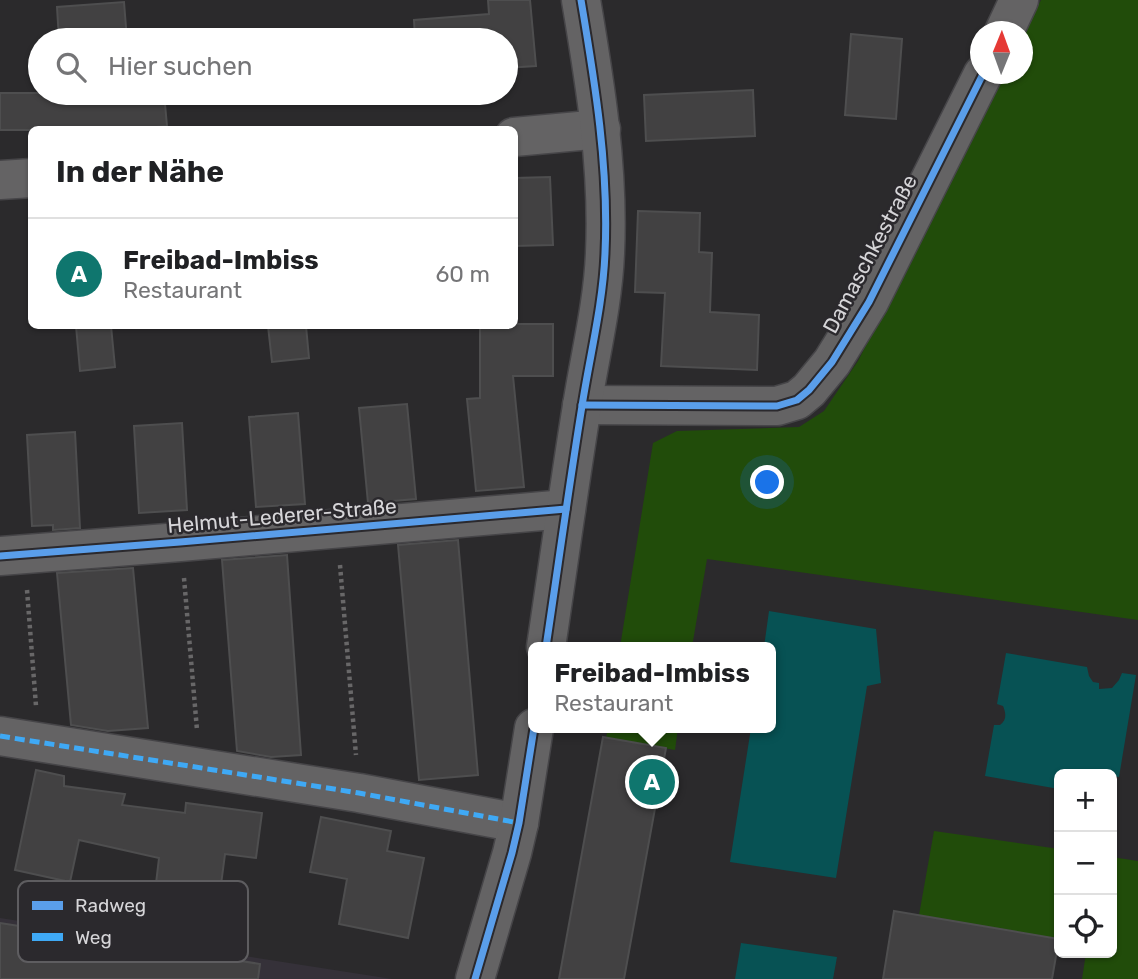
<!DOCTYPE html>
<html lang="de">
<meta charset="utf-8">
<style>
body{margin:0;font-family:Rubik,sans-serif;background:#f6f6f6;color:#202124}
.controls{position:absolute;right:21px;bottom:21px;display:grid;overflow:hidden;border-radius:10px;box-shadow:0 2px 5px #0004}
.controls button{width:63px;height:63px;display:grid;place-items:center;padding:0;border:0;border-bottom:2px solid #e0e0e0;background:#fff;color:#202124;font:35px sans-serif}
.compass{position:absolute;left:970px;top:21px;width:63px;height:63px;border-radius:50%;background:#fff;box-shadow:0 2px 5px #0004;rotate:1deg}
.you{position:absolute;left:768px;top:483px;width:24px;height:24px;margin:-18px;border:5px solid #fff;border-radius:50%;background:#1a73e8;box-shadow:0 0 0 10px #1a73e833}
.badge{display:grid;place-items:center;width:46px;height:46px;border-radius:50%;background:#0f766e;color:#fff;font-size:23px;font-weight:700}
.pin{position:absolute;translate:-50% -50%;border:4px solid #fff;box-shadow:0 2px 7px #0006}
.popup{position:absolute;left:528px;top:642px;width:248px;height:91px;box-sizing:border-box;display:grid;place-content:center;border-radius:10px;background:#fff;filter:drop-shadow(0 2px 5px #0005);font-size:23px;white-space:nowrap;color:#757577}
.popup b{font-size:26px;color:#202124}
.popup::after{content:'';position:absolute;left:50%;top:100%;margin-left:-14px;border:14px solid transparent;border-top-color:#fff}
.list{margin:0;padding:0;list-style:none}
h2{display:flex;justify-content:space-between;align-items:center;height:91px;margin:0;padding:0 28px;font-size:30px}
h2 small{font-size:23px;font-weight:400;color:#757577}
.list li{display:grid;grid-template-columns:46px 1fr auto;gap:21px;align-items:center;box-sizing:border-box;height:112px;padding:0 28px;border-top:2px solid #e0e0e0}
.list b{display:block;font-size:26px;white-space:nowrap}
.list p{margin:0;font-size:23px;white-space:nowrap;color:#757577}
.list em{font-size:23px;font-style:normal;color:#757577}
.icon{flex:none;width:38px;height:38px;fill:none;stroke:currentColor;stroke-width:2;stroke-linecap:round;stroke-linejoin:round}
.map{position:relative;flex:none;width:1138px;height:979px;overflow:hidden}
.search{position:absolute;background:#fff;box-shadow:0 2px 5px #0004;left:28px;top:28px;width:490px;height:77px;display:flex;align-items:center;gap:18px;box-sizing:border-box;padding:0 24px;border-radius:38px;color:#757577;font-size:26px}
.panel{position:absolute;background:#fff;box-shadow:0 2px 5px #0004;left:28px;top:126px;width:490px;height:203px;border-radius:10px}
.map>svg:first-child{display:block}
</style>
<div class="map">
<svg width="1138" height="979" viewBox="0 0 1138 979">
<rect width="100%" height="100%" fill="#2b2a2c"/>
<path fill="#353139" d="M0 918 392 979H0Z"/>
<g fill="#214c0a">
<path d="M1041 0H1138V620L707 559 692 647H620L653 443 677 431 799 427 824 411 858 361 1004 74H1023V36Z"/>
<path d="M608 728H678L675 750 606 738Z"/>
<path d="M934 831 1059 849V939L919 915Z"/>
<path d="M1112 857 1138 861V979H1082L1086 953H1112Z"/>
</g>
<g fill="#075254">
<path d="M769 611 876 629 881 683 867 686 836 878 730 862 751 728H771V647H764Z"/>
<path d="M1006 653 1087 667 1089 676 1093 682 1099 683V689L1112 688 1119 680 1122 673 1136 675 1119 777 1112 776V774H1059V789L985 776 994 725H1000C1007 720 1006 713 1003 706L997 704Z"/>
<path d="M741 943 837 957 833 979H735Z"/>
</g>
<g fill="#424142" stroke="#4e4e4f" stroke-width="2">
<path d="M488 0H530L536 66 506 68V40H415L414 20 489 14Z"/>
<path d="M124 2 127 40H59L57 7Z"/>
<path d="M851 34 902 39 896 119 845 115Z"/>
<path d="M753 90 755 136 646 141 644 95Z"/>
<path d="M0 93H164L167 126 123 130H0Z"/>
<path d="M550 177 553 245 514 246V178Z"/>
<path d="M638 211 700 213 699 252 712 253 710 312 759 315 757 370 661 366 665 293 635 292Z"/>
<path d="M514 324H553V376H513L524 487 476 491 467 399 480 398V326H514Z"/>
<path d="M76 326H111L115 367 80 371Z"/>
<path d="M268 326H306L309 358 272 362Z"/>
<path d="M407 404 416 499 368 503 359 408Z"/>
<path d="M298 413 305 504 256 507 249 417Z"/>
<path d="M182 423 187 510 139 513 134 426Z"/>
<path d="M75 432 80 528 53 530V525L32 526 27 435Z"/>
<path d="M458 540 478 775 419 780 398 545Z"/>
<path d="M287 555 301 755 271 757 237 751 222 560Z"/>
<path d="M133 568 148 728 108 731 71 725 57 573Z"/>
<path d="M603 737 666 748 624 979H559Z"/>
<path d="M36 770 64 776V786L125 794 122 805 185 813 186 803 262 813 256 858 225 854 219 900 155 892 159 858 79 840 70 882 15 870Z"/>
<path d="M321 817 391 831 387 851 424 858 408 938 339 924 347 879 310 872Z"/>
<path d="M894 911 1059 939 1052 979H883Z"/>
<path d="M0 923 260 964 258 979H0Z"/>
</g>
<g fill="none" stroke-linecap="round" stroke-linejoin="round">
<defs>
<g id="minor">
<path d="M1004 32 1019 0"/>
<path d="M514 137 601 129"/>
<path d="M0 180 32 178"/>
<path d="M582 405 777 406 797 400 809 390 832 362 869 302 983 74"/>
<path d="M0 556 180 542 566 509"/>
<path d="M546 647C558 567 569 486 582 406 590 355 603 304 605 253 609 168 595 83 581 0"/>
<path d="M0 736 359 793 519 823"/>
<path d="M475 979 512 853 519 823 534 728"/>
</g>
</defs>
<use href="#minor" stroke="#464548" stroke-width="41"/>
<g stroke="#686768" stroke-width="4.5" stroke-dasharray="3.5 3.5" stroke-linecap="butt">
<path d="M340 565 356 755"/>
<path d="M184 578 197 730"/>
<path d="M27 590 36 706"/>
</g>
<use href="#minor" stroke="#646364" stroke-width="38"/>
<path stroke="#3fa9f5" stroke-width="5" stroke-dasharray="10 5" stroke-linecap="butt" d="M0 736 359 793 519 823"/>
<defs>
<g id="cycleway">
<path d="M582 405 777 406 797 400 809 390 832 362 869 302 983 74"/>
<path d="M0 556 180 542 566 509"/>
<path d="M546 647C558 567 569 486 582 406 590 355 603 304 605 253 609 168 595 83 581 0"/>
<path d="M475 979 512 853 519 823 534 728"/>
</g>
</defs>
<use href="#cycleway" stroke="#2b292d" stroke-width="11"/>
<use href="#cycleway" stroke="#5a9eea" stroke-width="7"/>
</g>
<g text-anchor="middle" stroke-width="5" stroke-linejoin="round" paint-order="stroke">
<g font-size="21" fill="#d6d5d8" stroke="#2b292d">
<text transform="translate(870 254) rotate(-62)" y="7">Damaschkestraße</text>
<text transform="translate(282 516) rotate(-5)" y="7">Helmut-Lederer-Straße</text>
</g>
</g>
<rect x="18" y="881" width="230" height="81" rx="10" fill="#2b292d" stroke="#5e5d60" stroke-width="2"/>
<rect x="32" y="901" width="31" height="9" fill="#5a9eea"/>
<rect x="32" y="933" width="31" height="8" fill="#3fa9f5"/>
<g font-size="19" fill="#d6d5d8">
<text x="75" y="912">Radweg</text>
<text x="75" y="944">Weg</text>
</g>
</svg>
<div class="controls">
<button>+</button>
<button>−</button>
<button><svg class="icon" aria-label="locate" viewBox="0 0 24 24"><circle cx="12" cy="12" r="6"/><path d="M12 2v4M12 18v4M2 12h4M18 12h4"/></svg></button>
</div>
<svg class="compass" viewBox="-18 -18 36 36"><path d="M0-13l5 13h-10z" fill="#e53935"/><path d="M0 13l5-13h-10z" fill="#757577"/></svg>
<div class="you"></div>
<div class="pin badge" style="left:652px;top:782px">A</div>
<div class="popup"><b>Freibad-Imbiss</b>Restaurant</div>
<div class="search"><svg class="icon" aria-label="search" viewBox="0 0 24 24"><circle cx="10" cy="10" r="6"/><path d="M15 15l6 6"/></svg>Hier suchen</div>
<section class="panel">
<h2>In der Nähe<small></small></h2>
<ul class="list">
<li><span class="badge">A</span><div><b>Freibad-Imbiss</b><p>Restaurant</p></div><em>60 m</em></li>
</ul>
</section>
</div>
